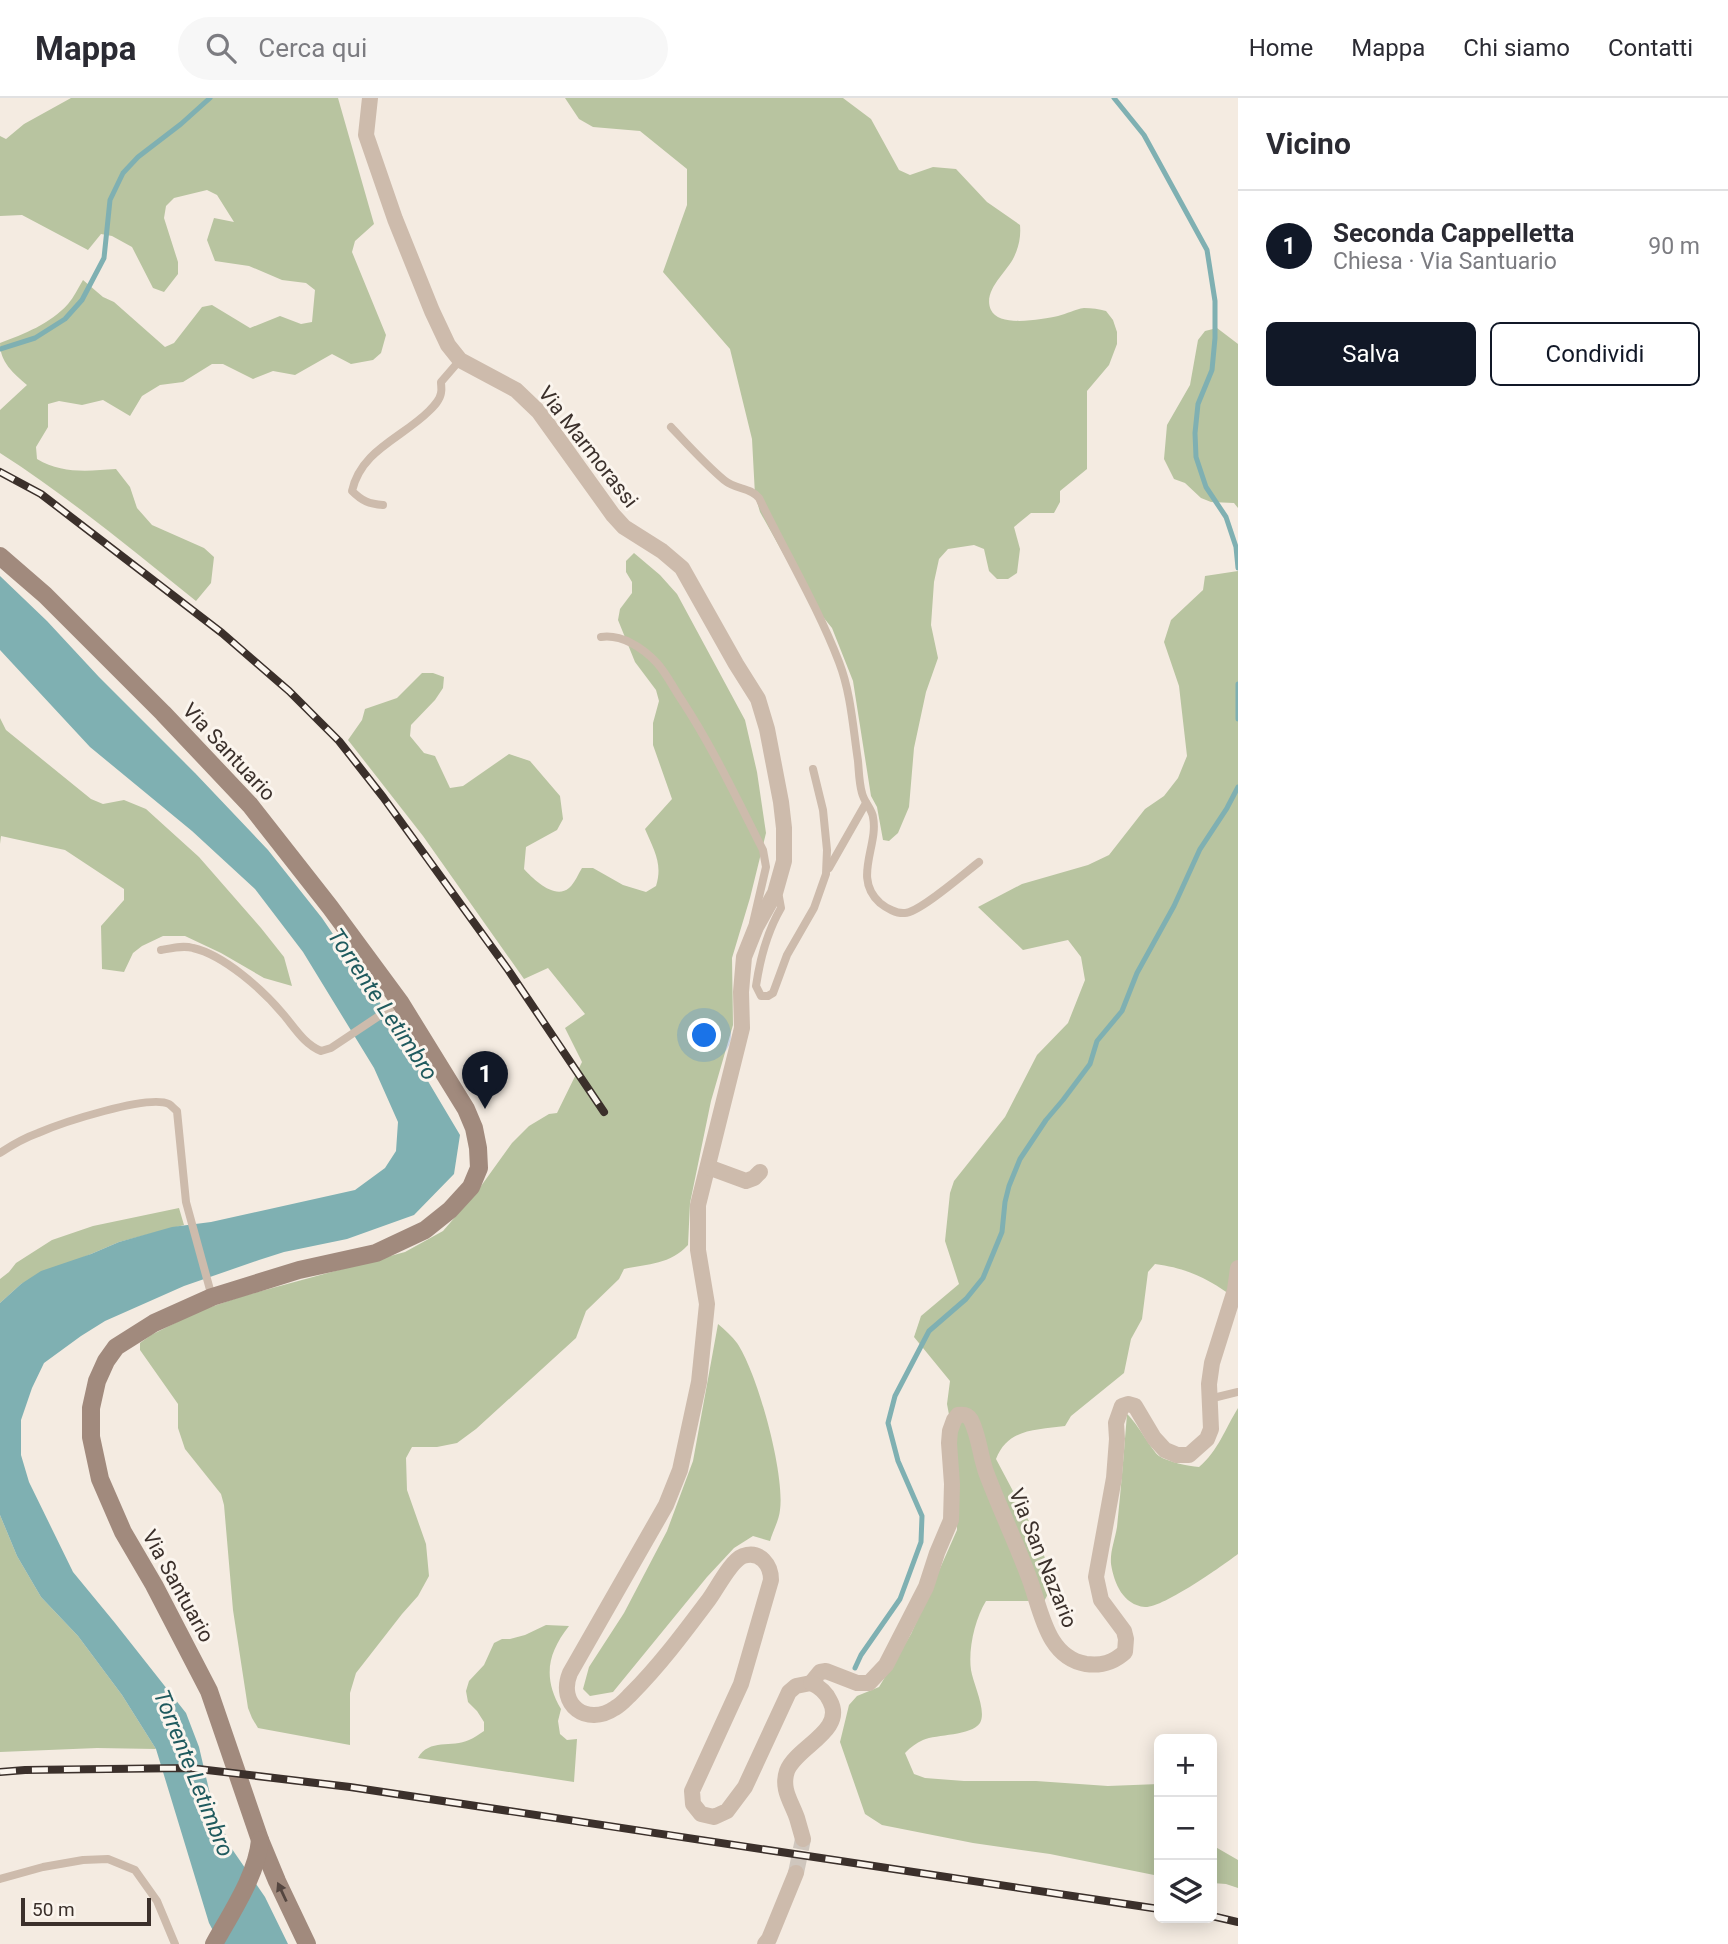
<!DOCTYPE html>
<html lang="it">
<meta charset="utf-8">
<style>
body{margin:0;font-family:Roboto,sans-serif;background:#f7f7f7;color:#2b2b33}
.controls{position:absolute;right:21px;bottom:21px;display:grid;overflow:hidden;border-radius:10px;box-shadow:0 4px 18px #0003}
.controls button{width:63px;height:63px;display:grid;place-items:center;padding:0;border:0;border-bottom:2px solid #e1e1e2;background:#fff;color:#2b2b33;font:35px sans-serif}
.scale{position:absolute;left:21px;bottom:18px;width:130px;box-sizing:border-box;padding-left:7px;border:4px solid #3b302b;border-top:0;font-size:19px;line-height:24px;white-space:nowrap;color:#3b302b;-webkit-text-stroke:5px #fbf5ee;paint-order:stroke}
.you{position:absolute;left:705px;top:938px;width:24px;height:24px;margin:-18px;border:5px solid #fff;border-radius:50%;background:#1a73e8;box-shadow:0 0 0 10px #1a73e833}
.badge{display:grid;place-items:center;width:46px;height:46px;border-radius:50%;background:#111827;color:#fff;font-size:23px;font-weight:700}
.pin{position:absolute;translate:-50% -58px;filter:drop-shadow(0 2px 4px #0008)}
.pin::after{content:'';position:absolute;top:37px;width:24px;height:21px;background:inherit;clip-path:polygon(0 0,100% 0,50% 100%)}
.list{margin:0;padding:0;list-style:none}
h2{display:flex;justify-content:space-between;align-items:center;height:91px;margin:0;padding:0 28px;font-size:30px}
h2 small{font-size:23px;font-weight:400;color:#7c7c81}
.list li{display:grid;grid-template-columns:46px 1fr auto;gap:21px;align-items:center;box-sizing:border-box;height:112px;padding:0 28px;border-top:2px solid #e1e1e2}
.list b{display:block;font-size:26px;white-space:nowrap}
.list p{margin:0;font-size:23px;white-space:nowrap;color:#7c7c81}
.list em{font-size:23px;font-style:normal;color:#7c7c81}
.actions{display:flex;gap:14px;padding:21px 28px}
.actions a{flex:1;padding:16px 0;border:2px solid #111827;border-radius:10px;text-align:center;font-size:24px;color:#111827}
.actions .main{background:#111827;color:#fff}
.icon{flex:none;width:38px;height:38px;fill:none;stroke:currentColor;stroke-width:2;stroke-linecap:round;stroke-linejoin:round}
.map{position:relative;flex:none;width:1238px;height:1846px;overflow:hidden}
header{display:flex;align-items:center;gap:42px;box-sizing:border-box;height:98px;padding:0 35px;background:#fff;border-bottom:2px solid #e1e1e2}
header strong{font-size:33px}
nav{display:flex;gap:38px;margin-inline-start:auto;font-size:24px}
.search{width:490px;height:63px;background:#f7f7f7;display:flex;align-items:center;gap:18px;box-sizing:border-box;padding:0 24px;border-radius:38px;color:#7c7c81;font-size:26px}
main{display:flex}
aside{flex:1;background:#fff}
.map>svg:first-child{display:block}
</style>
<header>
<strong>Mappa</strong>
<div class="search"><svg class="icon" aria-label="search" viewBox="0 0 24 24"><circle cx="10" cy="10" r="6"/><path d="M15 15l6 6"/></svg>Cerca qui</div>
<nav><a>Home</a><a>Mappa</a><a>Chi siamo</a><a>Contatti</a></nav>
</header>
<main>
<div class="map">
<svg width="1238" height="1846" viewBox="0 0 1238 1846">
<rect width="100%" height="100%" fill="#f4ebe1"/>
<g fill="#b8c4a0">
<path d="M71 0H338L374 126 355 143 352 154 386 237 381 255 373 262 351 266 332 256 295 277 273 273 253 281 223 266H212L183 284 160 287 142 298 130 318 103 302 82 307 59 303 48 306V329L36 349 37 361C62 376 88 373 116 371L130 389 137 410 152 427 204 450 214 459 211 485 196 503C132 452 69 399 0 355V312L27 287C13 275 0 264 0 245 24 236 50 226 68 206 74 199 78 190 83 182L103 199 114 204 165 249 174 245 202 209 212 207 250 230 280 218 301 226 312 224 315 192 306 185 282 182 249 168 215 163 207 142 214 120 234 124 217 97 207 92 174 100 166 108 164 120 178 164V176L164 194 153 190 132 149 112 138 101 136 88 152 22 117 0 118V38L6 41 24 26Z"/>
<path d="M565 0H843L871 21 899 72 910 77 933 69 956 71 987 104 1020 127C1021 139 1019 148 1014 159 1007 174 982 193 991 212 999 230 1043 221 1058 218 1067 216 1075 211 1084 210 1092 210 1099 211 1106 213L1113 222 1117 234V246L1109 267 1087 293V371L1060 393V404L1054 415H1031L1014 429 1020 451 1017 475 1008 481H997L989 473 984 451 974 447 948 451 939 461 934 484 931 527 938 560 926 594 914 650 909 709 898 735 889 743 883 742 877 709 871 698 853 583 832 530 810 503 802 489 760 414 755 397 752 341 730 251 663 174 687 107V71L640 33 593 29 579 21Z"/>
<path d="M1217 230 1238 246V410L1234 405 1211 404 1201 400 1185 385 1174 381 1164 361 1167 327 1190 287 1198 242 1205 233Z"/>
<path d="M634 455 660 477 677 496 745 622 757 674 766 735 750 800 732 860 733 927 711 1003 690 1105 688 1147C671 1166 648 1166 624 1171L619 1181 586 1213 576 1240 476 1331 457 1345 437 1349H412L406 1360 407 1392 426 1446 429 1478 418 1498 402 1516 356 1575 350 1595V1647L258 1630 252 1620 248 1610 233 1512 224 1407 221 1396 185 1351 178 1330V1306L140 1252V1245L151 1237 199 1213 243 1198 405 1154 443 1133 476 1095 512 1045 529 1028 549 1016 557 1015 582 964 565 930 585 916 548 870 524 881 423 738 348 642 362 622 365 611 397 600 422 575H433L444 579 443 590 435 602 411 627 410 638 424 655 435 658 450 690 463 688 509 656 530 663 560 698 563 721 557 732 526 749 524 771C534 782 555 802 569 790 575 785 578 776 582 770H593L623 787 646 794 656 788C663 766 654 752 645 731L672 701 653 647V625L659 603 656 592 635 564 618 522 620 511 632 495V484L626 474V463Z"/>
<path d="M1238 473V1202C1208 1181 1191 1171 1155 1166L1148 1174 1142 1221 1131 1241 1124 1275 1071 1318 1065 1328C1037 1332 1008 1330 996 1361L1040 1444 1053 1487 1042 1507 1031 1503H986C975 1521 968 1551 971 1572 973 1585 987 1613 980 1625 971 1638 937 1636 923 1642 916 1645 911 1649 905 1655L914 1676 925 1680 964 1683H1036L1108 1688 1159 1686V1778L1050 1756 973 1745 882 1727 865 1716 840 1644 849 1607 857 1598 879 1589 911 1536 957 1432V1398L953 1338 947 1306 950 1283 914 1239 921 1218 959 1186 945 1143 950 1095 954 1083 1005 1019 1037 957 1068 925 1085 882 1081 859 1068 842 1023 852 978 809 1022 786 1088 767 1109 757 1145 711 1164 698 1178 680 1187 658 1179 588 1164 544 1171 522 1203 492 1205 478Z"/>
<path d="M0 620 6 632 91 701 103 706 124 702 146 711 199 759 261 830 284 859 292 888 264 880 221 855 185 838H163L142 848 133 855 124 874 102 871 101 828 124 802V791L65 752 1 738 0 746Z"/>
<path d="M179 1110 184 1127 119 1144 21 1186 0 1205V1181L9 1174 16 1165 52 1142 93 1128Z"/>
<path d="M718 1226C725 1232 732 1238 737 1245 758 1276 785 1376 780 1412 779 1422 773 1433 770 1443L753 1438 734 1450 707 1479 613 1594 590 1598 583 1591 589 1569 624 1515 667 1433 693 1363Z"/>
<path d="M1238 1310V1456C1222 1468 1163 1510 1145 1509 1123 1507 1114 1485 1111 1466 1110 1453 1115 1442 1117 1429 1121 1391 1124 1353 1127 1316 1138 1326 1152 1353 1159 1358 1168 1364 1188 1368 1199 1369 1218 1353 1225 1331 1238 1310Z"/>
<path d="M0 1417 17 1458 41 1499 78 1538 122 1597 156 1651 97 1650 0 1654Z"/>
<path d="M546 1527 569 1528C547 1556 543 1580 561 1611L558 1623 560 1636 567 1642 577 1641 574 1684 418 1660C429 1640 452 1650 469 1642 474 1640 479 1636 484 1633V1624L477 1613 468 1604 466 1593 469 1583 484 1567 494 1545 502 1541H510L525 1537Z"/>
<path d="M1212 1747 1238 1762V1790L1226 1786 1212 1785Z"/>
</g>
<path fill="#7fb0b2" d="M0 478 47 523 99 579 195 675 268 752 322 820 391 921 460 1037 454 1076 414 1117 347 1141 284 1154 259 1162 184 1188 105 1223 81 1238 44 1265 32 1290 21 1322V1357L29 1384 73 1474 115 1525 186 1615 199 1649 213 1709 232 1751 265 1799 288 1846H220L209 1825 156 1651 122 1597 78 1538 41 1499 17 1458 0 1417V1205L21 1186 41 1173 91 1156 119 1144 172 1129 211 1124 355 1092 385 1070 396 1053 398 1024 374 970 303 854 255 791 192 733 90 649 0 552Z"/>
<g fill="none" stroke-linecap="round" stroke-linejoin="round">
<g stroke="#7fb0b2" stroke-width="5">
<path d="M1114 0 1144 37 1207 152 1215 203V240L1212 272 1198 306 1195 335 1196 359 1206 389 1226 419 1236 449 1238 470"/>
<path d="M0 251 35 240 65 221 82 202 104 160 110 102 123 75 138 59 181 26 210 0"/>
<path d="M1238 586V621"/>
<path d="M855 1570 861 1557 900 1501 921 1444 922 1418 898 1363 888 1325 895 1298 929 1233 966 1201 983 1180 1002 1134 1005 1104 1009 1088 1020 1061 1046 1022 1063 1002 1090 966 1097 943 1122 913 1137 875 1174 808 1200 751 1227 710 1238 689"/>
</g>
<path stroke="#cfc6bd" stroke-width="16" stroke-dasharray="16 8" stroke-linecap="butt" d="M796 1775 803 1741"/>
<g stroke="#cdbbac" stroke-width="8">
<path d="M671 329C688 347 705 366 724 382 736 392 750 389 759 400 785 454 817 507 839 564 851 595 853 630 858 663 859 674 859 685 862 695 864 704 872 711 873 719 879 748 852 780 880 805 886 810 897 816 905 815 919 815 966 774 979 764"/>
<path d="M383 407C369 406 362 403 352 393 361 352 402 340 429 313 434 308 440 302 441 295 442 291 441 288 441 284L460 262"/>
<path d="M601 539C622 536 643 550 657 565 666 575 673 589 681 601 712 648 737 701 763 752L766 769 753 825"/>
<path d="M829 770 866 705"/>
<path d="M775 795 779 799 781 810C767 834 760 861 756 888L761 898H768L773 895 787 857 814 810 826 776 827 752 823 712 813 671"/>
<path d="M161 852C172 850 183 847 193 850 224 857 263 892 283 916 295 930 304 946 321 953L331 950 400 904"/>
<path d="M0 1055C12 1047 24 1040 38 1035 61 1025 148 996 169 1006 172 1008 174 1011 177 1013L186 1104 212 1199"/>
<path d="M1209 1301 1238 1294"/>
<path d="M0 1781 43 1769 83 1762 108 1761 135 1772 157 1803 175 1846"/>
</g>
<g stroke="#cdbbac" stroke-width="16">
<path d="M370 0 366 37 395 121 432 213 448 247 460 262 516 292 539 314 613 417 624 429 662 453 682 470 736 566 758 601 767 631 781 704 784 730V763L775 795 756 829 744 859 741 894 742 930 698 1107V1152L707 1206 699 1284 680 1372 666 1407 570 1575C557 1607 587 1629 615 1610 621 1607 626 1601 631 1596 659 1568 683 1536 707 1504 716 1493 730 1463 743 1458 760 1452 771 1467 771 1482L741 1586 692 1693 693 1706 701 1716 714 1719 727 1713 745 1689 789 1594 796 1588 811 1585"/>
<path d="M708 1069 746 1083 754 1080 760 1074"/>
<path d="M811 1585 820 1574 826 1573 857 1585H869L886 1567 926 1489 937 1455 951 1422 952 1386 949 1345 950 1333 954 1322 958 1317C964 1316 968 1317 971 1322 979 1338 980 1357 986 1374 999 1409 1015 1442 1028 1477 1041 1509 1045 1559 1086 1566 1101 1568 1113 1565 1125 1554L1126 1541 1124 1533 1101 1502 1096 1479 1114 1380 1117 1341 1116 1325 1122 1308 1128 1306 1135 1308 1154 1340 1165 1352 1177 1357H1189L1207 1341 1211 1331 1209 1286 1212 1265 1235 1192 1238 1170"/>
<path d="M803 1741C801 1734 799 1727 797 1720 791 1703 781 1691 787 1673 796 1649 846 1633 830 1603 826 1594 820 1589 811 1585"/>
<path d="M765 1846 769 1841 796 1775"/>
</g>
<g stroke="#a18a7d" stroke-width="18">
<path d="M0 458 45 497 163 615 250 707 330 809 400 904 466 1011 474 1030 478 1050 479 1070 471 1089 450 1112 425 1132 376 1155 299 1172 212 1199 154 1225 116 1249 106 1263 97 1283 91 1310V1339L100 1381 123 1434 154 1487 209 1593 260 1742 277 1783 307 1846"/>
<path d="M214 1846C231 1815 257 1777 260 1742"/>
</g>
<defs>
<g id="rail">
<path d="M0 374 41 396 222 535 289 593 339 643 383 699 509 873 604 1014"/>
<path d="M0 1674 25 1672 190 1670 350 1689 1159 1811"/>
<path d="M1212 1818 1238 1824"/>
</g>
</defs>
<use href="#rail" stroke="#3b302b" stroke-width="8"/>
<use href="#rail" stroke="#fbf5ee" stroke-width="5" stroke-dasharray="16" stroke-linecap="butt"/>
</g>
<defs><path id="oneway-solid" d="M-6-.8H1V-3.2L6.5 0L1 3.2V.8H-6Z" transform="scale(1.75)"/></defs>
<use fill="#544640" href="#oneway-solid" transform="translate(282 1794) rotate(-115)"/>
<g text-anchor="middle" stroke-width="6" stroke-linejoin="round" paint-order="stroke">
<g font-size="21" fill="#3b302b" stroke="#fbf5ee">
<text transform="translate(588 349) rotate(52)" y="7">Via Marmorassi</text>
<text transform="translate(229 654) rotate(47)" y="7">Via Santuario</text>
<text transform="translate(1043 1460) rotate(68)" y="7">Via San Nazario</text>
<text transform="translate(178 1488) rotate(61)" y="7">Via Santuario</text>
</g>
<g font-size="23" font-style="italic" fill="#1f5a5e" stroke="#fbf5ee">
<text transform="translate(383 906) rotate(56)" y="8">Torrente Letimbro</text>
<text transform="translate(194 1675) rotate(68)" y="8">Torrente Letimbro</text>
</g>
</g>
</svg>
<div class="controls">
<button>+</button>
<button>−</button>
<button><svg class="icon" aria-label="layers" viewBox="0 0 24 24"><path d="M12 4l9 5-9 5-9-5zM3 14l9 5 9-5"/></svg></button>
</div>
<div class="scale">50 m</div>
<div class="you"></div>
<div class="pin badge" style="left:485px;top:1011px">1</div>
</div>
<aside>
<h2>Vicino<small></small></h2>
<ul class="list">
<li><span class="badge">1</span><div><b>Seconda Cappelletta</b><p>Chiesa · Via Santuario</p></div><em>90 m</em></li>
</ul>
<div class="actions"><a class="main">Salva</a><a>Condividi</a></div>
</aside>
</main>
